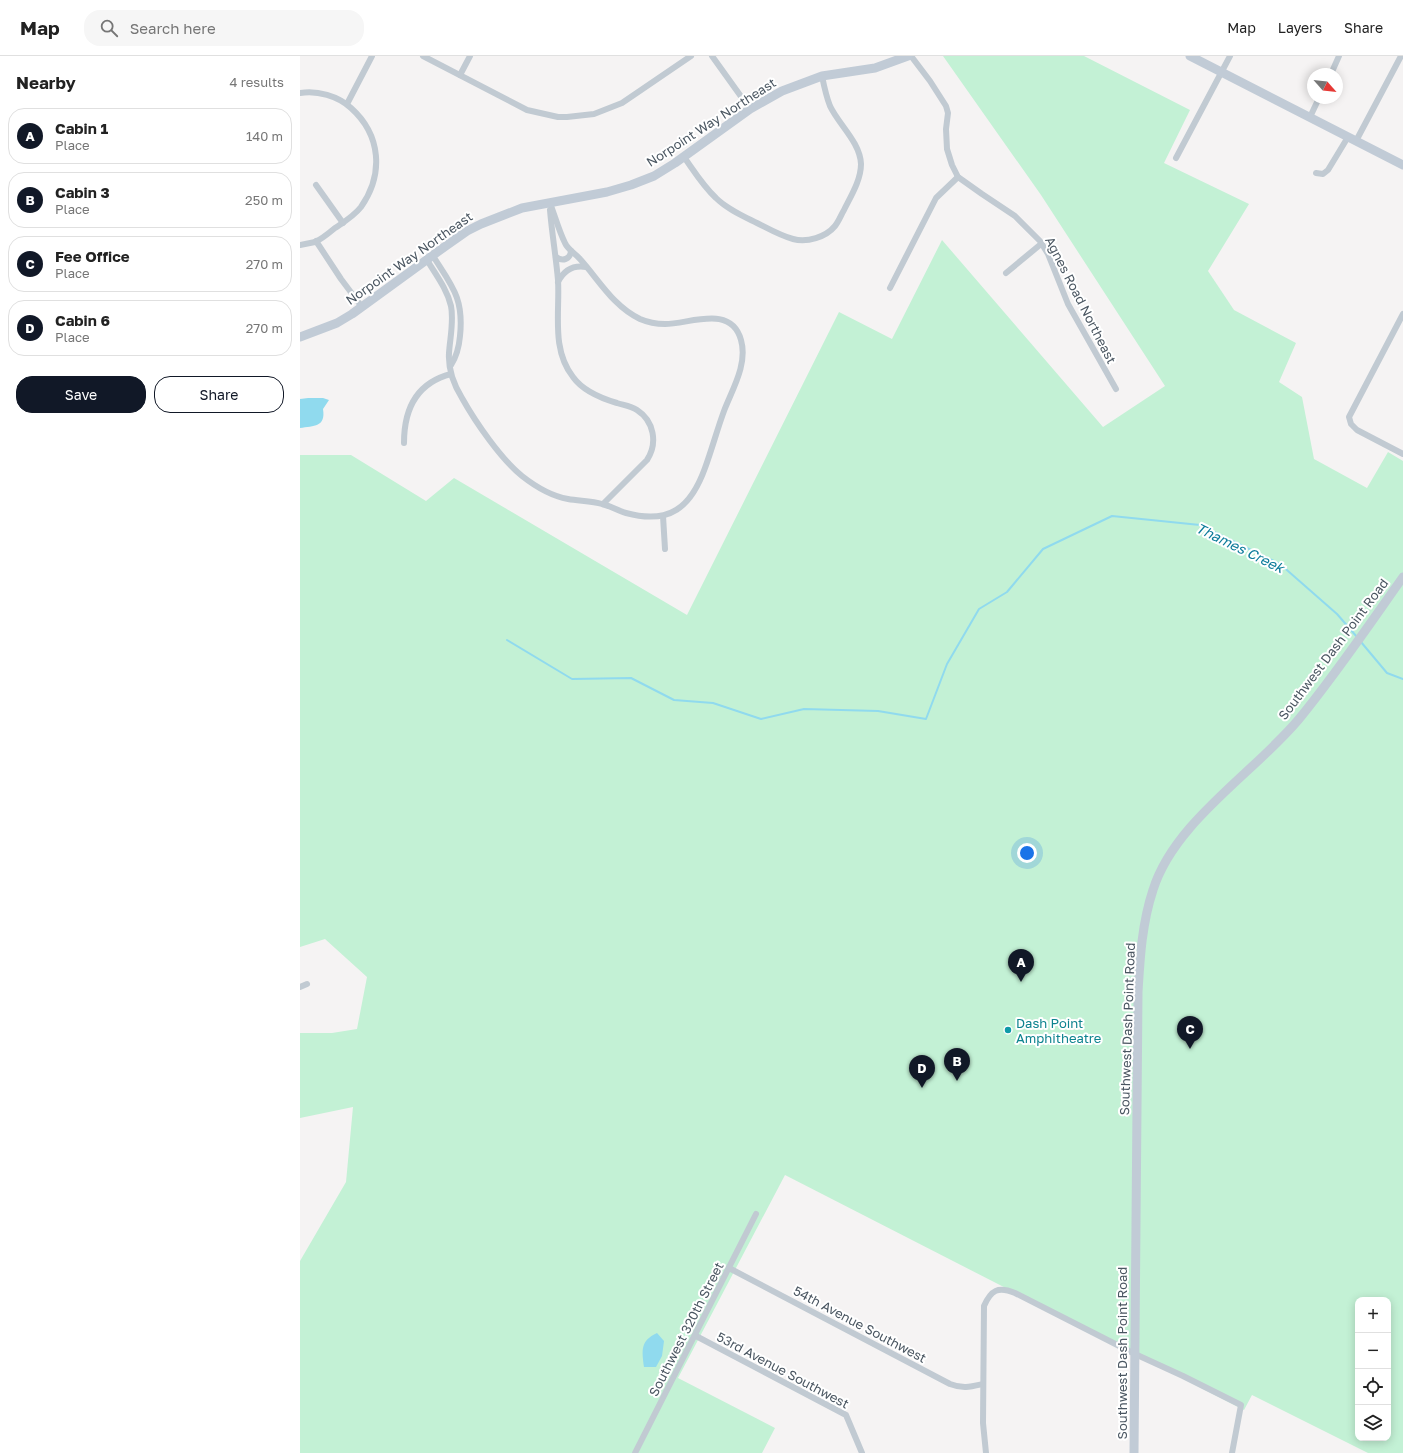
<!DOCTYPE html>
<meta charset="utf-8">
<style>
body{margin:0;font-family:"Golos Text",sans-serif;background:#f6f6f6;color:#222}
.controls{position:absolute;right:12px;bottom:12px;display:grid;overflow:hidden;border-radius:8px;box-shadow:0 2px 10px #0003}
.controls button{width:36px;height:36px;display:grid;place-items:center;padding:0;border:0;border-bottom:1px solid #e0e0e0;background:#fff;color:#222;font:20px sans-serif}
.compass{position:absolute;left:1007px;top:12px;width:36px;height:36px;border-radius:50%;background:#fff;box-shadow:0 2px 10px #0003;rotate:117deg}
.you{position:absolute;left:727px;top:797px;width:14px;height:14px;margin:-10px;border:3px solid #fff;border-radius:50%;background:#1a73e8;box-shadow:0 0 0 6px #1a73e833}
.badge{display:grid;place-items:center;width:26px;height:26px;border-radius:50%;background:#111827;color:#fff;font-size:13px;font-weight:700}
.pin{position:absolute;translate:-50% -33px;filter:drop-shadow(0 1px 2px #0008)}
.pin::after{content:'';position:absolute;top:21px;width:14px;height:12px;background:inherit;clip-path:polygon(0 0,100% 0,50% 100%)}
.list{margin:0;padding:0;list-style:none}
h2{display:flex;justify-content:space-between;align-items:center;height:52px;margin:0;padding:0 16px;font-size:17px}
h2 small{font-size:13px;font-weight:400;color:#767676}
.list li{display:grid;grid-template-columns:26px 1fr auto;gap:12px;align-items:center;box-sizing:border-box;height:56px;margin:0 8px 8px;padding:0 8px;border:1px solid #e0e0e0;border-radius:16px}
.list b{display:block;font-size:15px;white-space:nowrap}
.list p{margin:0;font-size:13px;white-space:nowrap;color:#767676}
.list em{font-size:13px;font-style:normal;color:#767676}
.actions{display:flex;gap:8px;padding:12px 16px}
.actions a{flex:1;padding:9px 0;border:1px solid #111827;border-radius:16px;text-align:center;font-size:14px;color:#111827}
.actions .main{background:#111827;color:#fff}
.icon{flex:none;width:22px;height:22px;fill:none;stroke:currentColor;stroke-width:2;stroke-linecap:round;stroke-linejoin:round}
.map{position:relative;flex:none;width:1103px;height:1397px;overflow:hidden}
header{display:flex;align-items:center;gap:24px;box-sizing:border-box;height:56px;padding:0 20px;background:#fff;border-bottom:1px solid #e0e0e0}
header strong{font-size:19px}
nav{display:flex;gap:22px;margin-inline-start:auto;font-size:14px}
.search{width:280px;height:36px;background:#f6f6f6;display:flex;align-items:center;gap:10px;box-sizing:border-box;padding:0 14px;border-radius:16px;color:#767676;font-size:15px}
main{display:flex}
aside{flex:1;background:#fff}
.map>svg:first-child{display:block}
</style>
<header>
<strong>Map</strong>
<div class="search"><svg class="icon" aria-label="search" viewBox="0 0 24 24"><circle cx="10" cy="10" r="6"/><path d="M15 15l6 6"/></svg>Search here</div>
<nav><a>Map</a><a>Layers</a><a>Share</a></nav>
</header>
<main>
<aside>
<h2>Nearby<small>4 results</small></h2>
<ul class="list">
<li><span class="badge">A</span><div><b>Cabin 1</b><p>Place</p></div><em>140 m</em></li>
<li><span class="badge">B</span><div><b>Cabin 3</b><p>Place</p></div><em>250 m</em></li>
<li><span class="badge">C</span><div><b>Fee Office</b><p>Place</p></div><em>270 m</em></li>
<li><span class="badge">D</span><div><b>Cabin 6</b><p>Place</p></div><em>270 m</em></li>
</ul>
<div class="actions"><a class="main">Save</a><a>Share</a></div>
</aside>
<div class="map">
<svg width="1103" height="1397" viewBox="0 0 1103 1397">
<rect width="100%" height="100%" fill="#f5f3f3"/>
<path fill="#c3f1d5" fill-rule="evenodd" d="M643 0H784L890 54 864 107 949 148 908 215 934 254 996 287 979 326 1002 341 1014 403 1067 432 1088 396 1103 405V1397H1068L952 1339 944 1354 485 1119 378 1322 475 1372 462 1397H0V1205L46 1126 53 1051 0 1062V977H32L57 973 67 921 25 883 0 891V399H51L126 445 154 422 387 559 539 256 592 283 642 184 803 371 865 330 741 139ZM1058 1244H1088V1382H1058Z"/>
<g fill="#90daee">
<path d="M8 342H23L29 344 23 353C26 371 14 370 0 372V343Z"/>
<path d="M357 1277 364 1285 362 1300 356 1311H344C342 1294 340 1285 357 1277Z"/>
</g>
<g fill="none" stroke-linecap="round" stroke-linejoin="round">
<g stroke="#90daee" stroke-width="2">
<path d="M207 584 272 623 331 622 374 644 413 647 461 663 504 653 578 655 626 663 647 608 679 553 707 536 743 493 812 460 900 469 980 508 1037 558 1057 581"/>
<path d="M1061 586 1087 617 1103 623"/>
</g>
<g stroke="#c1cad2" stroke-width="6">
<path d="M123 0 227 54 258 61H267L294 58 322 47 391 0"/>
<path d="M412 0 450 53"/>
<path d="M611 0 630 25 646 50 648 57 646 73 647 93 652 109 658 121 682 138 715 160 740 185 748 198 768 248 816 333"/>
<path d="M1031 18 1039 0"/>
<path d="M160 19 170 0"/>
<path d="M0 37C17 34 38 40 51 52 81 79 84 118 61 151 54 160 44 166 35 172 29 177 22 183 15 186 10 187 5 188 0 189"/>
<path d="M47 48 72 0"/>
<path d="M1010 61 1019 42"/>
<path d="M1056 85 1101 0"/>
<path d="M384 101C394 115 403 130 416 142 427 153 443 160 457 167 469 173 481 180 493 183 507 187 526 181 535 170 539 165 541 159 544 154 551 140 561 124 561 108 560 86 539 69 530 50 526 40 524 30 522 20"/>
<path d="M876 102 930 0"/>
<path d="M1016 117 1023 118 1028 114 1048 81"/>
<path d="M16 129 43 167"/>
<path d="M250 154C252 178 256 201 258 224 260 256 251 293 273 321 283 335 300 342 317 347 323 349 331 350 337 354 354 365 358 387 347 404L303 448"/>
<path d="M16 185 41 223 62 251"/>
<path d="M133 200C152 230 164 242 160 280 159 291 157 300 151 309"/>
<path d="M256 201C263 206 270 203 271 195"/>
<path d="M127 204C136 219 147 233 151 250 154 265 150 282 149 297 148 313 154 329 162 342 176 367 201 403 222 420 236 431 251 440 268 443 279 445 292 445 302 448 311 450 318 455 326 457 370 469 391 451 405 412 412 393 417 374 424 355 432 334 448 308 441 284 431 248 390 268 365 268 357 268 347 266 340 263 313 250 299 224 280 203 275 197 268 194 265 187 259 175 255 160 250 147"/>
<path d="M706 217 741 188"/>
<path d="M258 226C264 214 274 209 286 211"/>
<path d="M590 232 636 142 658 121"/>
<path d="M1103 258 1049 361 1051 368 1057 374 1103 398"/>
<path d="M104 387C104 354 116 327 151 318"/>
<path d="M363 460 365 493"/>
<path d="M0 931 7 928"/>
<path d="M429 1212 650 1328C663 1333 670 1331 683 1328"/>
<path d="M396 1280 546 1359 562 1397"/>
<path d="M335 1397 456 1158"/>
<path d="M686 1397 683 1367 684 1250C691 1234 698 1230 715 1237L835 1298 883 1320 941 1349 932 1397"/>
</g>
<g stroke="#c1cbd6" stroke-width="9">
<path d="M890 0 1103 109"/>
<path d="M0 281 37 267 52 258 147 189 167 175 181 168 222 152 307 136 331 129 354 120 375 107 450 53 482 35 522 20 575 12 608 0"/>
<path d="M834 1397 838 936C840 902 842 867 853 834 874 766 954 717 999 663 1036 618 1069 569 1103 521"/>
</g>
</g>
<circle fill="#0f9aa8" stroke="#fff" stroke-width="1.5" cx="708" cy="974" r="4"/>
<g text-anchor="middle" stroke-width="4" stroke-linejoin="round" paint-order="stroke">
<g font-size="13" fill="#4a5661" stroke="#fff">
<text transform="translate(411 66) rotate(-33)" y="5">Norpoint Way Northeast</text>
<text transform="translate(109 202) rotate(-35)" y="5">Norpoint Way Northeast</text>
<text transform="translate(781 244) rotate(63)" y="5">Agnes Road Northeast</text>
<text transform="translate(1033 593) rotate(-53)" y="5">Southwest Dash Point Road</text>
<text transform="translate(827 973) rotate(-88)" y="5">Southwest Dash Point Road</text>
<text transform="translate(560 1268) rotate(28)" y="5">54th Avenue Southwest</text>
<text transform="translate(386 1273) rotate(-63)" y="5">Southwest 320th Street</text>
<text transform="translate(822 1297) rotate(-90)" y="5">Southwest Dash Point Road</text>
<text transform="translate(483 1314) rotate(28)" y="5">53rd Avenue Southwest</text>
</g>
<g font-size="13" fill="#0d838f" stroke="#fff" text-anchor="start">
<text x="716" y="972">Dash Point<tspan x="716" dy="15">Amphitheatre</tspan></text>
</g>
<g font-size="14" font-style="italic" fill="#0c7c9b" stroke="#fff">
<text transform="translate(940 492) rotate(26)" y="5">Thames Creek</text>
</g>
</g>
</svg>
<div class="controls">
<button>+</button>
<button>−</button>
<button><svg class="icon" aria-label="locate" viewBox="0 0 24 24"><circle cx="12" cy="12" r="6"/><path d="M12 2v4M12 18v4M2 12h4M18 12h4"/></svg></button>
<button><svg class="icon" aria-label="layers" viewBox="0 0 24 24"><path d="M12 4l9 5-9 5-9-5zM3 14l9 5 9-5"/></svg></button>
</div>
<svg class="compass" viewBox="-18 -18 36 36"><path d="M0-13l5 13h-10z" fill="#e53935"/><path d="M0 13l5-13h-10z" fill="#767676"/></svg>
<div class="you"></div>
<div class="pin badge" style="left:721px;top:926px">A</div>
<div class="pin badge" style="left:657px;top:1025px">B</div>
<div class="pin badge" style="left:890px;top:993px">C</div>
<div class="pin badge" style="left:622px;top:1032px">D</div>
</div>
</main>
